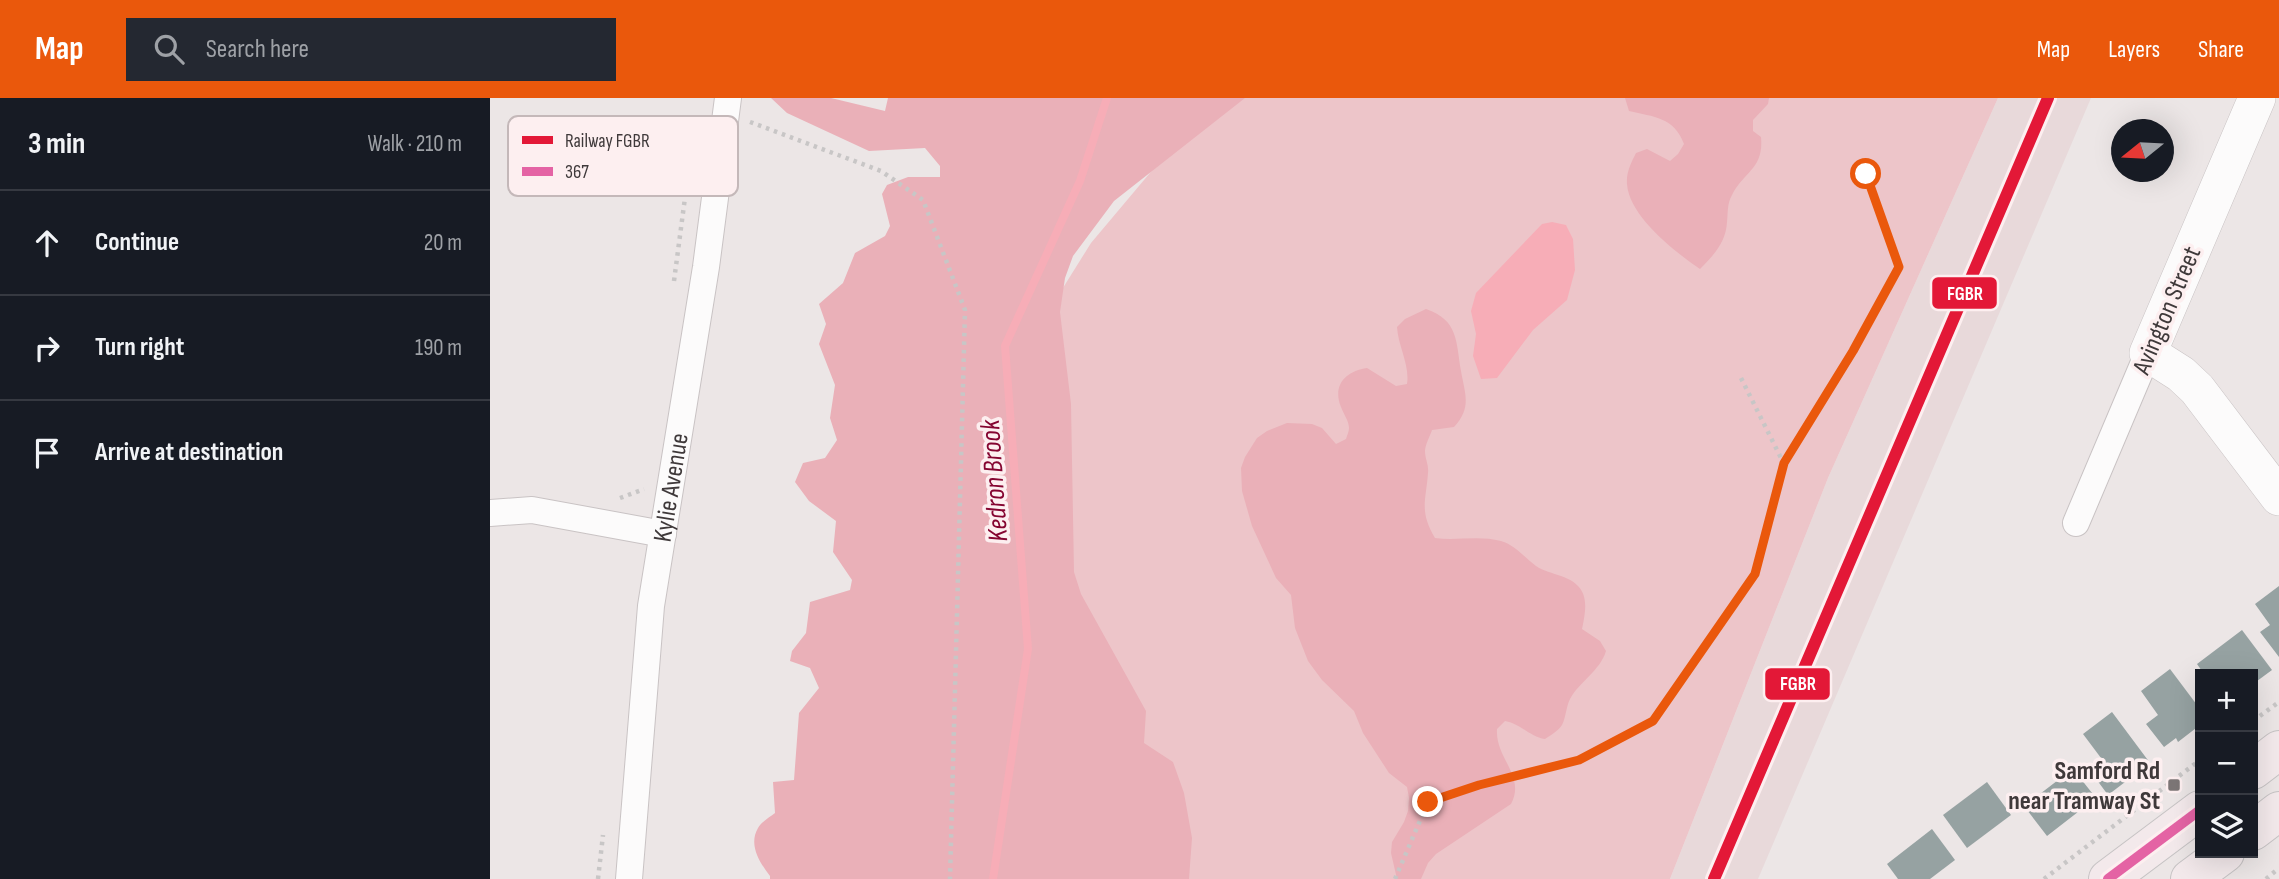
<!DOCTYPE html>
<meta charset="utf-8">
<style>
body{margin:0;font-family:"Sofia Sans Condensed",sans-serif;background:#242831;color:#f1f3f6}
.controls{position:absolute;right:21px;bottom:21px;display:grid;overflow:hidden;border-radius:0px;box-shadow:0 7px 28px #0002}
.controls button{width:63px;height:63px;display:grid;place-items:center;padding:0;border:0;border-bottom:2px solid #363941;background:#171b24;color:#f1f3f6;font:35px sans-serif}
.compass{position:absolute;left:1621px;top:21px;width:63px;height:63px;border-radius:50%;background:#171b24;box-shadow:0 7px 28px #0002;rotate:252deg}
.stop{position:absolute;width:21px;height:21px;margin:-16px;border:5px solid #ea580c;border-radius:50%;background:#fff}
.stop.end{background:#ea580c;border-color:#fff;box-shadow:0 2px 7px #0008}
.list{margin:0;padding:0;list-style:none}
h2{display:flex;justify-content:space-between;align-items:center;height:91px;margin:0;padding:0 28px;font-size:30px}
h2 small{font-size:23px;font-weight:400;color:#9ea1a6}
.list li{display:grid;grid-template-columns:46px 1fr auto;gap:21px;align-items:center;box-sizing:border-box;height:105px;padding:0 28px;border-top:2px solid #363941}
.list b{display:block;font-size:26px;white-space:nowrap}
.list em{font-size:23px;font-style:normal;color:#9ea1a6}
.icon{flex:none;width:38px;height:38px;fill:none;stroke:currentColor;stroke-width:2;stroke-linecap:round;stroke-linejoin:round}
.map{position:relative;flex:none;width:1789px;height:781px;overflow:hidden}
header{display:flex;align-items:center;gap:42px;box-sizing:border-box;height:98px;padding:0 35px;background:#ea580c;color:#fff}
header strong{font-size:33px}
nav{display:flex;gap:38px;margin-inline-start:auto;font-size:24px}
.search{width:490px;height:63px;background:#242831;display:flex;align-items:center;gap:18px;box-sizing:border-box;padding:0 24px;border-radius:0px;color:#9ea1a6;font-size:26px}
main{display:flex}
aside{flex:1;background:#171b24}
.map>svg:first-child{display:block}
</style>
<header>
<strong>Map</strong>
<div class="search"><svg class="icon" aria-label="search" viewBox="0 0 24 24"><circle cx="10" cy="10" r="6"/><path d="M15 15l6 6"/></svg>Search here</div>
<nav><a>Map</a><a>Layers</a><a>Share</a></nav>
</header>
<main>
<aside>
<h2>3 min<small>Walk · 210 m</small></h2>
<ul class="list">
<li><svg class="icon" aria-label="ahead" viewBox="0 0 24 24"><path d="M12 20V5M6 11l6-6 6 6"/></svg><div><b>Continue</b></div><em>20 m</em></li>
<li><svg class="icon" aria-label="right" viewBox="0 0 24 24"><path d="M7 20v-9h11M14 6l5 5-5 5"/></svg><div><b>Turn right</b></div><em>190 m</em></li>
<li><svg class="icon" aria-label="arrive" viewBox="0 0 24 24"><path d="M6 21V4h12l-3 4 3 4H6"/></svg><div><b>Arrive at destination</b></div></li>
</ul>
</aside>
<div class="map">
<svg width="1789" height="781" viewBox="0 0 1789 781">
<rect width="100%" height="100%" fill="#ece6e6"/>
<path fill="#e8d9da" d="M1508 0H1601L1268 781H1180L1338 380Z"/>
<path fill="#edc5c9" d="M723 0H1508L1338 380 1180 781H680L554 468 561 209 601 145Z"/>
<g fill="#eab0b8">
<path d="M281 0H341L395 13 398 0H755L624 103 583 158 575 180 570 214 581 306 584 474 591 496 656 613 654 645 683 664 694 695 702 740 699 781H280V778C270 765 258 747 268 730 271 724 280 719 285 715L283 684 304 682 309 615 329 590 320 570 300 563 302 553 316 535 320 504 360 492 362 482 343 454 346 423 319 403 305 384 313 365 335 360 347 342 340 320 345 287 329 246 336 226 329 206 353 185 365 155 395 138 400 128 392 96 397 87 418 79H450V68L435 50 379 53 297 15Z"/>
<path d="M1135 0H1279L1278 6 1263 22V33L1271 39C1274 71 1254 73 1242 97 1237 106 1238 114 1237 124 1236 144 1224 157 1210 171 1185 154 1139 118 1137 86 1136 75 1141 65 1146 55L1157 51 1180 63 1188 56 1194 46C1184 19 1164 19 1139 13Z"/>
<path d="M936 211C969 222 966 245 971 273 975 296 982 309 964 329L942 332C940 338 935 347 935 353 935 361 939 367 938 375 936 403 929 413 945 440 967 443 989 437 1011 443 1025 447 1034 459 1046 468 1053 473 1063 475 1071 478 1100 488 1097 507 1092 531L1110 543 1116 553C1110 573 1090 583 1080 601 1076 609 1076 619 1072 627 1068 633 1061 637 1055 641 1039 638 1031 626 1015 623L1007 631C1005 660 1036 678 1021 706L946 756 938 765 931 781H907L901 755 902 744 914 724 918 713 919 700 917 689 899 675 873 635 864 613 832 582 818 563 805 530 801 497 786 480 762 428 752 393 751 370 755 359 767 340 777 333 797 325 822 326 832 330 846 346 856 341C857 337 859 334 859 330 859 323 853 315 851 309 842 287 856 273 877 270L906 288 917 286C920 267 908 248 907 229L915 221Z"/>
</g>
<path fill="#f7adb7" d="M1062 124 1076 127 1083 141 1085 172 1077 202 1043 232 1007 280 991 281 983 258 986 236 981 213 986 195 1052 126Z"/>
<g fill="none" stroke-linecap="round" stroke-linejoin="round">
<path stroke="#f7adb7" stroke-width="8" d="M503 781 538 551 515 248 590 83 617 0"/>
</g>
<g fill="#96a2a2">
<path d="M1789 488V559L1770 534 1780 527 1765 506Z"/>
<path d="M1752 532 1782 572 1763 586V576H1714L1707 566Z"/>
<path d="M1680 571 1710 611V627L1688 644 1686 640 1674 649 1656 626 1668 617 1651 593Z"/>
<path d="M1622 614 1660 665 1618 697 1598 670 1611 660 1593 636Z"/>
<path d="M1576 676 1580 681 1587 676 1606 700 1557 738 1534 708Z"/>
<path d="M1497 684 1521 717 1477 750 1453 717Z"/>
<path d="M1442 731 1465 762 1440 781H1408L1397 766Z"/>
</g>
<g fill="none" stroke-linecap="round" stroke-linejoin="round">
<defs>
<g id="street">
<path d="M0 415 42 412 173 436"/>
<path d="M1586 425 1658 255"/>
<path id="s1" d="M139 781 161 508 216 169 238 0"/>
</g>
<path id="secondary" d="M1767 0 1658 255 1691 276 1707 291 1789 399"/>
<g id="primary">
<path d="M1763 672 1789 652"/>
<path d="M1763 733 1789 713"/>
<path d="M1618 781 1710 712"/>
<path d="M1700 781 1735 755"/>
</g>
</defs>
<use href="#street" stroke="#c9c3c4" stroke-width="28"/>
<use href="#secondary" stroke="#c9c3c4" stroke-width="38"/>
<use href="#primary" stroke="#c6c3c4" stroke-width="40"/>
<g stroke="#c8c6c6" stroke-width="4.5" stroke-dasharray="3.5 5" stroke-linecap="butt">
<path d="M260 24 391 73 433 102 475 212 460 781"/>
<path d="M184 183 198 77"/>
<path d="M1251 280 1293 364"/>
<path d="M130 400 154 391"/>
<path d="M1763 623 1789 604"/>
<path d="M108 781 113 737"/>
<path d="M905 781 938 704 989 687 1089 662 1163 623 1265 476 1294 365 1363 253 1409 169 1376 76"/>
<path d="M1554 781 1710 662"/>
<path d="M1776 781 1789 770"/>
</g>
<use href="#street" stroke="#fcfbfb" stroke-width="26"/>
<use href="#secondary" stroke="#fcfbfb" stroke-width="37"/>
<use href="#primary" stroke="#f3e9eb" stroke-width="38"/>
<defs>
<path id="bus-1" d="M1618 781 1710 712"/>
</defs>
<use href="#bus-1" stroke="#fdeff0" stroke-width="16"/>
<use href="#bus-1" stroke="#e463a4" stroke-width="10"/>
<defs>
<path id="rail-1" d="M1224 781 1558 0"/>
</defs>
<use href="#rail-1" stroke="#fdeff0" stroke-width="18"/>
<use href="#rail-1" stroke="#e31837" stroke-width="12"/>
</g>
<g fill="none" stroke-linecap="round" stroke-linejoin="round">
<path stroke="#ea580c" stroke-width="9" d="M938 704 989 687 1089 662 1163 623 1265 476 1294 365 1363 253 1409 169 1376 76"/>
</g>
<rect fill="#7c7676" stroke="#fdeff0" stroke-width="2.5" x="1677" y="680" width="14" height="14" rx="3.5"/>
<g text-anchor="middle" stroke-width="7" stroke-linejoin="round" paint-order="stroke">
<g font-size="26" fill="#3f393a" stroke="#fdeff0">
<text transform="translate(1676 212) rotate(-67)" y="9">Avington Street</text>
<text dy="9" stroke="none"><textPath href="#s1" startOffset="394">Kylie Avenue</textPath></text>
</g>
<g font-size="26" font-weight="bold" fill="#3f393a" stroke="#fdeff0" text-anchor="end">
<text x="1670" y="681">Samford Rd<tspan x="1670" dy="30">near Tramway St</tspan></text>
</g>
<g font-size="28" font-style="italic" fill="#850531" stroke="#fdeff0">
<text transform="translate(503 383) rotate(-94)" y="10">Kedron Brook</text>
</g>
</g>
<rect x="18" y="18" width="230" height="80" rx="10" fill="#fdeff0" stroke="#c4b8b9" stroke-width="2"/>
<rect x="32" y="38" width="31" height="8" fill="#e31837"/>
<rect x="32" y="69" width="31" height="9" fill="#e463a4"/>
<g font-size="19" fill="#3f393a">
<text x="75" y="49">Railway FGBR</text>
<text x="75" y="80">367</text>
</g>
<g stroke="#fdeff0" stroke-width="2.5">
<rect x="1441" y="178" width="67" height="34" rx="7" fill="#e31837"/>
<rect x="1274" y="569" width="67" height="34" rx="7" fill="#e31837"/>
</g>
<g font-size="19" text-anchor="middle" font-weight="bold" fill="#fff">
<text x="1475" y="202">FGBR</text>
<text x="1308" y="592">FGBR</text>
</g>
</svg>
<div class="controls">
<button>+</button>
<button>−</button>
<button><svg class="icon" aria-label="layers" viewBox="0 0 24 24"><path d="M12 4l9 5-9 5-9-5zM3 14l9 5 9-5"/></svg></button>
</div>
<svg class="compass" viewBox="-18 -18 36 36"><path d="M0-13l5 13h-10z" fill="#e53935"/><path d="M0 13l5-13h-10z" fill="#9ea1a6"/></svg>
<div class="stop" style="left:1376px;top:76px"></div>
<div class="stop end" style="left:938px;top:704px"></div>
</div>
</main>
